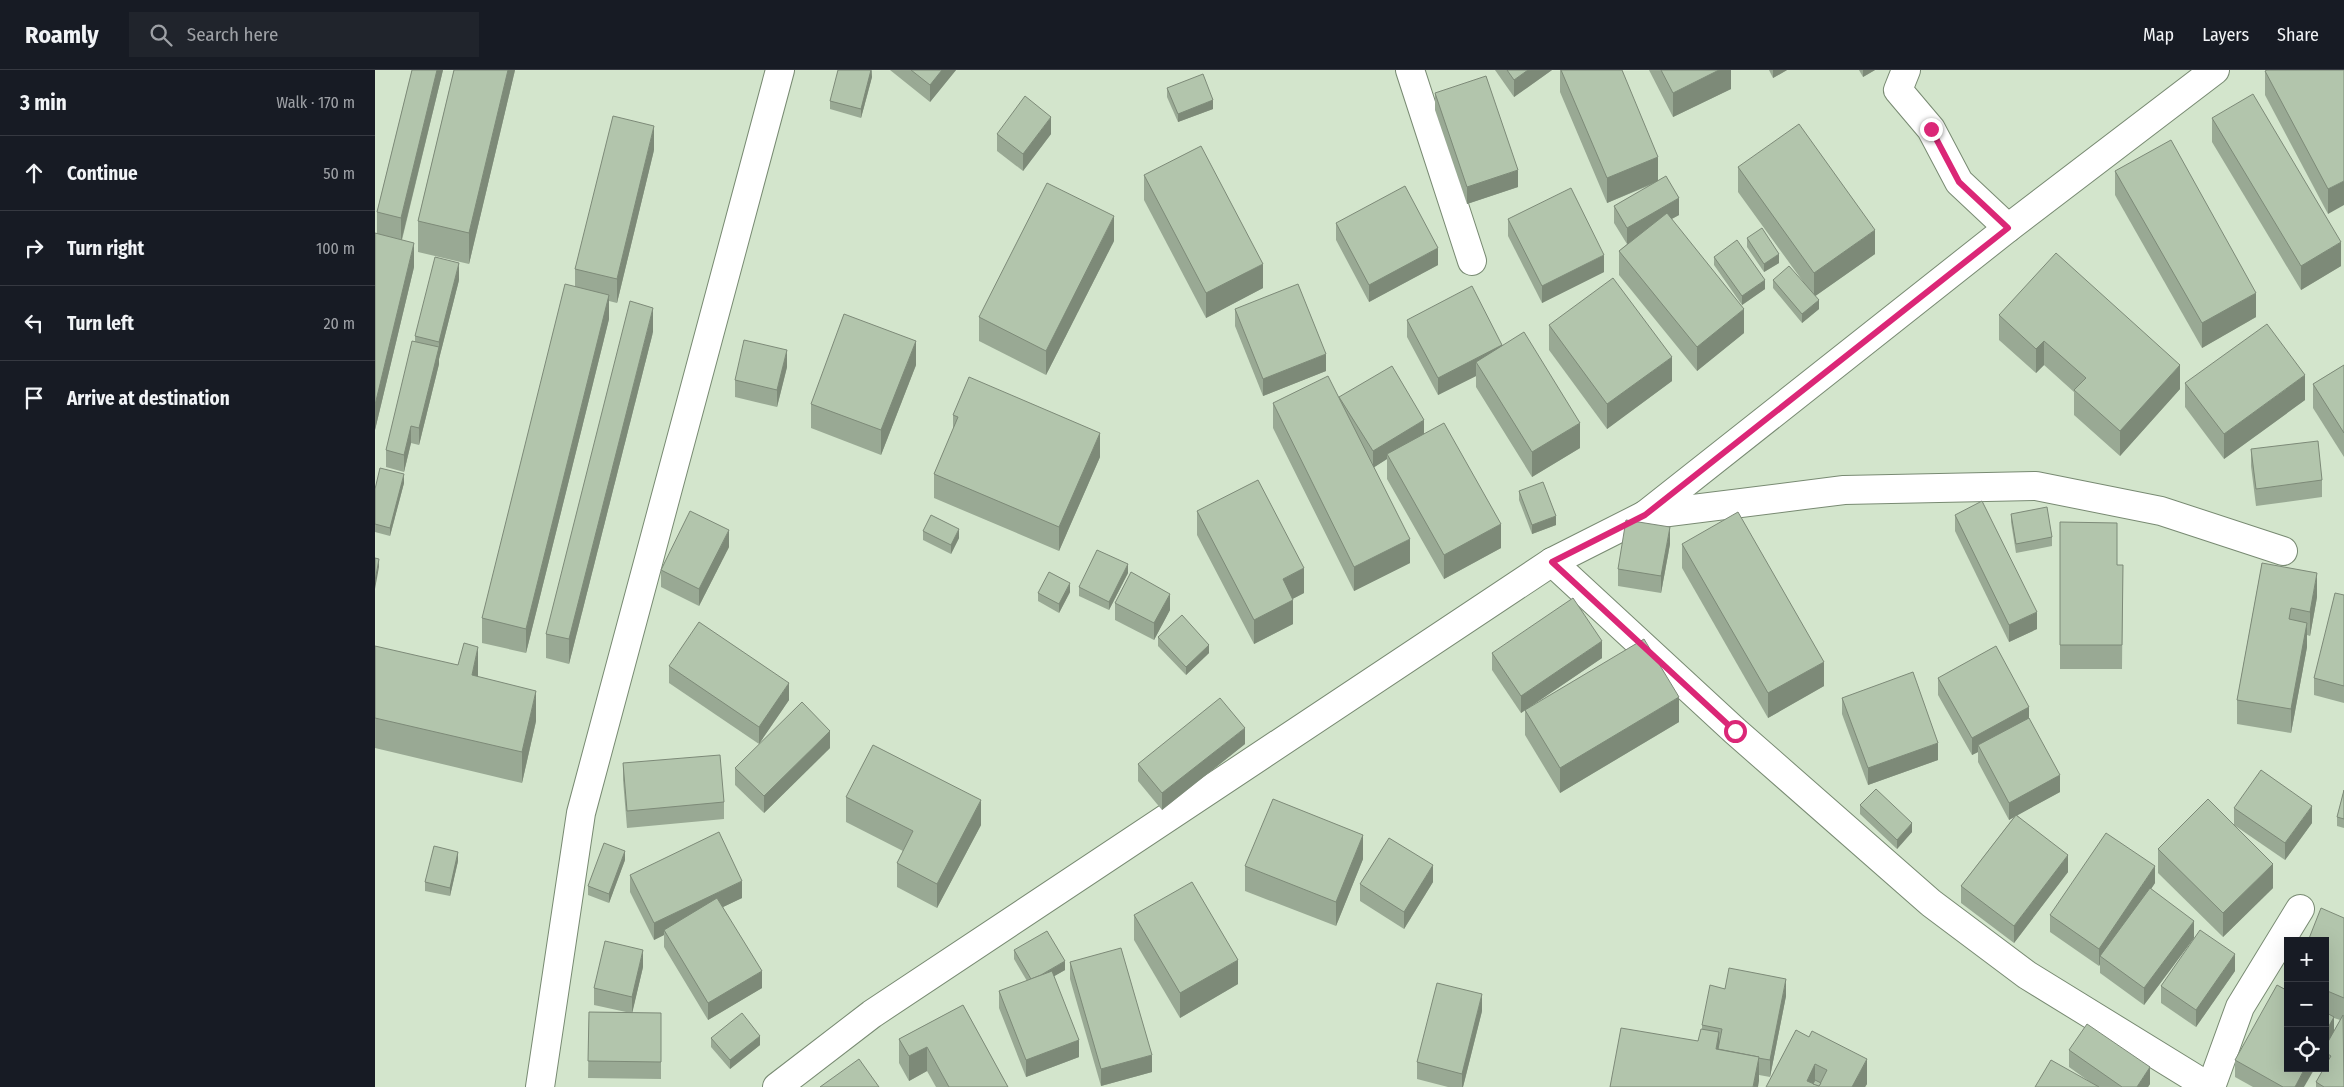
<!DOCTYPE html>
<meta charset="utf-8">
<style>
body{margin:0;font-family:"Fira Sans Condensed",sans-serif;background:#20242c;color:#f1f3f6}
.controls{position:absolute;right:15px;bottom:15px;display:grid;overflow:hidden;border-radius:0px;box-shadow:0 5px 20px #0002}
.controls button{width:45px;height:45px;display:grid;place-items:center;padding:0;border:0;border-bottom:1px solid #363941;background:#171b24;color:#f1f3f6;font:25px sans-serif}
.stop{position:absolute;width:15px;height:15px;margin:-11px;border:4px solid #db2777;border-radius:50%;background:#fff}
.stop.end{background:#db2777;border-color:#fff;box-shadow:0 1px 5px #0008}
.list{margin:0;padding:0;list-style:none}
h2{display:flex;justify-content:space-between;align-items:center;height:65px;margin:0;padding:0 20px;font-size:21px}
h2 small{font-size:16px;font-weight:400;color:#9ea1a6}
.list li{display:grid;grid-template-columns:32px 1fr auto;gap:15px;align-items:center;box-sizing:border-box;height:75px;padding:0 20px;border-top:1px solid #363941}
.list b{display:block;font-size:19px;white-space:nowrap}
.list em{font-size:16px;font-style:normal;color:#9ea1a6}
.icon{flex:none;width:28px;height:28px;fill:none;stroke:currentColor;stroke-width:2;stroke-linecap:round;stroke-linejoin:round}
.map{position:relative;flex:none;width:1969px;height:1017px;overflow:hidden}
header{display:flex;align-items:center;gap:30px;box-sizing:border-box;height:70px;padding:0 25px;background:#171b24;border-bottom:1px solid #363941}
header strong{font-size:24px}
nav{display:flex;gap:28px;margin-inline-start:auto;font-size:18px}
.search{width:350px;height:45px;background:#20242c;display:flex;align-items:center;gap:12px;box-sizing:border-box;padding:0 18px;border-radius:0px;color:#9ea1a6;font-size:19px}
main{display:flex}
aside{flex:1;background:#171b24}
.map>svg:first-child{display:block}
</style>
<header>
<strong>Roamly</strong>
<div class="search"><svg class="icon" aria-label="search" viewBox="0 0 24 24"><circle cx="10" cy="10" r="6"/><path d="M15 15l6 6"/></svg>Search here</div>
<nav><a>Map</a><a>Layers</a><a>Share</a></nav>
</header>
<main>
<aside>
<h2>3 min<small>Walk · 170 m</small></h2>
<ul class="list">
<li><svg class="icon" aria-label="ahead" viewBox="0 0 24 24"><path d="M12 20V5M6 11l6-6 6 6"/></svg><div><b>Continue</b></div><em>50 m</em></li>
<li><svg class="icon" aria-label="right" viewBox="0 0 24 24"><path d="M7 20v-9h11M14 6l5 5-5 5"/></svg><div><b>Turn right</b></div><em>100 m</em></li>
<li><svg class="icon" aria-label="left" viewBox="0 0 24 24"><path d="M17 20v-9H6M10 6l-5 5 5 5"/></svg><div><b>Turn left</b></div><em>20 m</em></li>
<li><svg class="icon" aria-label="arrive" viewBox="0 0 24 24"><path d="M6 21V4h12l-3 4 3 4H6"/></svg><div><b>Arrive at destination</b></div></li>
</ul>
</aside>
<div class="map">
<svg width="1969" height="1017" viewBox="0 0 1969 1017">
<rect width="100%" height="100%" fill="#d3e5cc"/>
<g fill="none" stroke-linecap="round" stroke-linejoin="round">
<defs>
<g id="minor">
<path d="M1035 0 1097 191"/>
<path d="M1531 0 1523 20 1556 59 1584 112 1633 158"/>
<path d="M1270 445 1469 420 1661 416 1786 441 1908 481"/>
<path d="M1177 492 1360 661 1556 833 1652 905 1834 1017"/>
<path d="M165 1017 206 743 405 0"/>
<path d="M402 1017 497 944 1177 492 1270 445 1633 158 1840 0"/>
<path d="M1836 1017 1865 937 1925 839"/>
</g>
</defs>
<use href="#minor" stroke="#788a72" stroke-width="30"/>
<use href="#minor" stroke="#fff" stroke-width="28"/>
</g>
<g fill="#99a994" fill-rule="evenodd">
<path d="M37 0H68L27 170 39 197 0 360V163L2 164V142Z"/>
<path d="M79 0H140L94 194 43 182V151Z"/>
<path d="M497 0V7L486 48 455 39V31Z"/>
<path d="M515 0H581L555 32Z"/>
<path d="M1120 0H1177L1139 27Z"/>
<path d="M1185 0H1247L1283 111 1304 145 1296 149 1369 263 1322 301 1244 205V181L1252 174 1239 153V136L1278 114 1232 133 1185 22Z"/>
<path d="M1274 0H1356V19L1298 47Z"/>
<path d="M1394 0H1412L1398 8Z"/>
<path d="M1484 0H1500L1488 7Z"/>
<path d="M1969 0 1953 144 1890 25V1Z"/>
<path d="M792 18 838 39 803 52 792 27Z"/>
<path d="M1060 23 1143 117 1092 134 1060 40Z"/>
<path d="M1837 48 1966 196 1926 220 1837 72Z"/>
<path d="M622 64H676L648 101 622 81Z"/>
<path d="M279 80 242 233 234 231V249L151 583 107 573V548L200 216V199Z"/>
<path d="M1363 97 1500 184 1440 226 1444 239 1427 253 1398 218V210L1429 213 1363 122Z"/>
<path d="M1740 101 1881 247 1827 278 1740 125Z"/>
<path d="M769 105 888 218 831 248 769 130Z"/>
<path d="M1133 149 1229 202 1167 233 1133 166Z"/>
<path d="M961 153 1063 195 994 232 961 170Z"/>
<path d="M1372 168 1404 193 1389 202 1372 177Z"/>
<path d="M739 171 671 305 604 271V247Z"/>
<path d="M1339 187 1390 219 1367 235 1339 195Z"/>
<path d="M84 210 64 289V294L44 375 36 373 29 402 11 397V380L40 271V266Z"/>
<path d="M860 239 951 301 888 326 860 256Z"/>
<path d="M1624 245 1805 319 1745 386 1699 345V322L1669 295 1661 303 1624 270Z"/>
<path d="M1032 250 1127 275 1205 378 1157 407 1101 317V306L1063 325 1032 267Z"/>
<path d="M1174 255 1297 311 1232 359 1174 280Z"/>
<path d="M278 262 194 594 171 588V564Z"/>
<path d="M541 295 506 385 436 358V334Z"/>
<path d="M1969 295V387L1938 338V314Z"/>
<path d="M412 297 402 337 360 327V310Z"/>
<path d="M1810 313 1930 330 1849 389 1810 337Z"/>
<path d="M964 328 1049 364 1126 478 1069 509 1012 409V389L999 397 1035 493 979 521 898 358V333Z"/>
<path d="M578 345 725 387 684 481 559 428V404L578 360Z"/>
<path d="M1876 379 1947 410V427L1881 436 1876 396Z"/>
<path d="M29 413 15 466 0 462V419Z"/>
<path d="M1144 421 1181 455 1157 464 1144 430Z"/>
<path d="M822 441 929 523 917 529 918 554 879 574 822 465Z"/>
<path d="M1636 444 1677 467V476L1641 483 1636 452Z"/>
<path d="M1580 445 1662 559 1634 572 1580 461Z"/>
<path d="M1685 452 1742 495H1748L1747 599H1685Z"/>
<path d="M548 461 584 468 576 484 548 470Z"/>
<path d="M1295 474 1286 523 1243 516V499Z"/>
<path d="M1307 474 1449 616 1393 648 1307 498Z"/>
<path d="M354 477 324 536 286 517V500Z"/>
<path d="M1887 493 1942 527 1935 566 1932 565V577L1916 663 1862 654V630Z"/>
<path d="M753 503 734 540 704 526V517Z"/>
<path d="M695 522 684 543 663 531V523Z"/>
<path d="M1969 525V633L1939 625V608Z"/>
<path d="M740 533 795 540 779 570 740 550Z"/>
<path d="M783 567 834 583 811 605 783 576Z"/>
<path d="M0 576 103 607 161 651 147 713 0 678Z"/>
<path d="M1117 583 1227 588 1146 643 1117 600Z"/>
<path d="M294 596 414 630 384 674 294 613Z"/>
<path d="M1563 608 1654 648 1685 722 1642 745 1693 802 1639 873 1586 833V816L1640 746 1634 750 1603 692V682L1597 685 1563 625Z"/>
<path d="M1467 628 1563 690 1493 715 1467 644Z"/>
<path d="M1150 640 1304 652 1185 723 1150 665Z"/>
<path d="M870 674 787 740 763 711V694Z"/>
<path d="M455 678 389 743 360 715V698Z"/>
<path d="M248 693 349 732V749L252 758 248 710Z"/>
<path d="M1969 720V758L1962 756V747Z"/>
<path d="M471 727 606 755 562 838 522 817V793L528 781 471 752Z"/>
<path d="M1485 735 1537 762 1522 779 1485 744Z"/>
<path d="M1859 738 1937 753 1910 790 1859 755Z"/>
<path d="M1783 779 1898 818 1848 867 1783 803Z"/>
<path d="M988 789 961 856 870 821V796Z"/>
<path d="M250 790 234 833 213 825V816Z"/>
<path d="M83 791 75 826 50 821V812Z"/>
<path d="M255 805 367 828 348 837 387 918 333 950 289 877V865L279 870 255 822Z"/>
<path d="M1058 812 1029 859 985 831V814Z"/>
<path d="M1780 813 1776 819 1819 868 1769 935 1725 903V894L1724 896 1675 862V845Z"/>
<path d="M759 845 863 914 805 948 759 870Z"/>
<path d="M1969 848V1017H1941V1012L1950 998V871ZM1959 948 1965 950 1959 961Z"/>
<path d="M639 880 690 900 679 906 704 987 651 1007 624 938V921L652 911 639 889Z"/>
<path d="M695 892 777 1002 726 1016 695 909Z"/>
<path d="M268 897 257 943H286V1009L213 1008 214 942H251L219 935V918Z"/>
<path d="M1860 901 1821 957 1786 933V916Z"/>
<path d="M1350 919 1411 926 1395 1007 1384 1005V1011L1327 959V955Z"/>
<path d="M588 935 633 1017H561L552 1001 534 1011 524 993V969Z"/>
<path d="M1107 941 1088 1017H1073L1042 1009V992Z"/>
<path d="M1421 960 1492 1014 1490 1017H1391Z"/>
<path d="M336 968 385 975 355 999 336 977Z"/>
<path d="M1694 980 1775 1014 1773 1017H1660L1715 1012 1694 997Z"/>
<path d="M1860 990 1929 1017H1878L1860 1007Z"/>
</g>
<g fill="#7d8a78">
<path d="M62 0H68L26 172V148Z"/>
<path d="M133 0H140L94 194V163Z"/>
<path d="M496 0 497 7 486 48V39Z"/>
<path d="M567 0H581L555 32V15Z"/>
<path d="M1153 0H1177L1139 27V10Z"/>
<path d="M1344 0H1356V19L1298 47V23Z"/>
<path d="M1398 0H1412L1398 8Z"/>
<path d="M1488 0H1500L1488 7Z"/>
<path d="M838 30V39L803 52V44Z"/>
<path d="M676 47V64L648 101V84Z"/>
<path d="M279 56V80L242 233V209Z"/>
<path d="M1283 87V111L1232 133V108Z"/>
<path d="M1143 100V117L1092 134V117Z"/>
<path d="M1969 111V135L1953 144V119Z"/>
<path d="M1304 128V145L1252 174V158Z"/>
<path d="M739 146V171L671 305V281Z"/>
<path d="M1500 160V184L1439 227V203Z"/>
<path d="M1966 172V196L1926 220V196Z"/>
<path d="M39 173V197L0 360V335Z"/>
<path d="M1063 178V195L994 232V215Z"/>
<path d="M1404 184V193L1389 202V194Z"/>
<path d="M1229 185V202L1167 233V216Z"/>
<path d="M84 193V210L64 289V272Z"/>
<path d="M888 194V218L831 248V223Z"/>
<path d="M1390 210V219L1367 235V226Z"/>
<path d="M1881 223V247L1827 278V253Z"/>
<path d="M234 225V249L151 583V559Z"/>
<path d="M1444 230V239L1427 253V244Z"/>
<path d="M278 238V262L194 594V569Z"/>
<path d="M1369 239V263L1322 301V277Z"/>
<path d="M541 271V295L506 385V360Z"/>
<path d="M1669 271V295L1661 303V279Z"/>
<path d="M1127 275V292H1101V306L1063 325V308Z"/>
<path d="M64 277V294L44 375V358Z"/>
<path d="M412 280V297L402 337V320Z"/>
<path d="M951 284V301L888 326V309Z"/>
<path d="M1297 287V311L1232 359V334Z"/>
<path d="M1805 295V319L1745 386V361Z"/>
<path d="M1930 305V330L1849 389V364Z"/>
<path d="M1049 350V367L1012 384V389L998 398V381Z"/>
<path d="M1205 353V378L1157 407V382Z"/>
<path d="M36 356V373L29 402V385Z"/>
<path d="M725 363V387L684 481V457Z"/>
<path d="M29 404V413L15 466V458Z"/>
<path d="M1181 446V455L1157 464V455Z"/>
<path d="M1126 454V478L1069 509V485Z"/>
<path d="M1295 457V474L1286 523V506Z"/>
<path d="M584 459V468L576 484V475Z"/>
<path d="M354 460V477L324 536V519Z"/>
<path d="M1035 469V493L979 521V497Z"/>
<path d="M4 489V497L0 519V511Z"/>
<path d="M753 494V503L734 540V532Z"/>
<path d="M929 498V523L908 534V509Z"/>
<path d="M1942 503V527L1935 566V542Z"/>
<path d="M695 513V522L684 543V534Z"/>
<path d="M795 524V540L779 570V553Z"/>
<path d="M918 530V554L879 574V550Z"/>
<path d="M1662 542V559L1634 572V555Z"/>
<path d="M1932 553V577L1916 663V639Z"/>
<path d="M1227 571V588L1146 643V626Z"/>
<path d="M834 575V583L811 605V597Z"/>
<path d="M103 577V607L97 605Z"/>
<path d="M1449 592V616L1393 648V623Z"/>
<path d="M414 613V630L384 674V657Z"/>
<path d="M161 621V651L147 713V682Z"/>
<path d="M1304 627V652L1185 723V698Z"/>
<path d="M1654 637V654L1603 675V682L1597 685V668Z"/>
<path d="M870 658V674L787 740V723Z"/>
<path d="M455 661V678L389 743V726Z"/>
<path d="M1563 673V690L1493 715V698Z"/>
<path d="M1685 705V722L1634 750V733Z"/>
<path d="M606 730V755L562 838V814Z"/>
<path d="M1937 736V753L1910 790V773Z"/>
<path d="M1537 753V762L1522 779V770Z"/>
<path d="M988 765V789L961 856V832Z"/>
<path d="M250 781V790L234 833V824Z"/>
<path d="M83 782V791L75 826V818Z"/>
<path d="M1693 785V802L1639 873V856Z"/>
<path d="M1898 794V818L1848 867V843Z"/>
<path d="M1058 795V812L1029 859V842Z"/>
<path d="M1780 796V813L1729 888 1725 886V894L1724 896V879Z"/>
<path d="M367 811V828L291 864 289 860V865L279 870V853Z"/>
<path d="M1819 851V868L1769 935V918Z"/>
<path d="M268 880V897L257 944V927Z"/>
<path d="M1860 884V901L1821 957V940Z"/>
<path d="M863 890V914L805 948V923Z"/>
<path d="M690 891V900L657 919V911Z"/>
<path d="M387 901V918L333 950V933Z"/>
<path d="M1411 909V926L1395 1007V990Z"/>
<path d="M1107 924V941L1088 1017H1087V1004Z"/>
<path d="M1959 947V964L1950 980V963Z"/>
<path d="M1344 962V981L1341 979Z"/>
<path d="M385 966V975L355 999V990Z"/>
<path d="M704 970V987L651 1007V990Z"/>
<path d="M552 977V1001L534 1011V986Z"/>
<path d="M777 985V1002L726 1016V999Z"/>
<path d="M1384 987V1011L1383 1017H1378Z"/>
<path d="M1492 989V1014L1490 1017H1477Z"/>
<path d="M1440 994V1017L1432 1011Z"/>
<path d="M1775 997V1014L1773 1017H1762Z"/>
<path d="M1930 998H1940L1929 1017H1920Z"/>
</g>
<g fill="#b2c5ac" stroke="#7d8a78" fill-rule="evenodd">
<path d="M37 0H62L26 148 2 142Z"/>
<path d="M79 0H133L94 163 43 151Z"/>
<path d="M463 0H496L486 39 455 31Z"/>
<path d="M536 0H567L555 15Z"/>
<path d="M1132 0H1153L1139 10Z"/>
<path d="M1186 0H1247L1283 87 1232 108Z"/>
<path d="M1286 0H1344L1298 23Z"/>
<path d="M1892 0H1969V111L1953 119 1890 1Z"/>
<path d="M828 4 838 30 803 44 792 18Z"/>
<path d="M1111 6 1143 100 1092 117 1060 23Z"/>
<path d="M1878 24 1966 172 1926 196 1837 48Z"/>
<path d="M650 26 676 47 648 84 622 64Z"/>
<path d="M238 46 279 56 242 209 200 199Z"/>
<path d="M1424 54 1500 160 1439 203 1363 97Z"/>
<path d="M1796 70 1881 223 1827 253 1740 101Z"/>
<path d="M826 76 888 194 831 223 769 105Z"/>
<path d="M1291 106 1304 128 1252 158 1239 136Z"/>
<path d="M672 113 739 146 671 281 604 247Z"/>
<path d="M1030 116 1063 178 994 215 961 153Z"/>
<path d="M1196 118 1229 185 1167 216 1133 149Z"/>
<path d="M1292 143 1369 239 1322 277 1244 181Z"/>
<path d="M1387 158 1404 184 1389 194 1372 168Z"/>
<path d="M0 163 39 173 0 335Z"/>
<path d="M1362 170 1390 210 1367 226 1339 187Z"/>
<path d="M1681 183 1805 295 1745 361 1699 320 1711 308 1669 271 1661 279 1624 245Z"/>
<path d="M60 187 84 193 64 272 40 266Z"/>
<path d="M1414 196 1444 230 1427 244 1398 210Z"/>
<path d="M1238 208 1297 287 1232 334 1174 255Z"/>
<path d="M190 214 234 225 151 559 107 548Z"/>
<path d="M923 214 951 284 888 309 860 239Z"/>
<path d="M1097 216 1127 275 1063 308 1032 250Z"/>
<path d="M255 231 278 238 194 569 171 564Z"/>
<path d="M469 244 541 271 506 360 436 334Z"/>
<path d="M1892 254 1930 305 1849 364 1810 313Z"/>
<path d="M1149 262 1205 353 1157 382 1101 292Z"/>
<path d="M369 270 412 280 402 320 360 310Z"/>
<path d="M37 271 64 277 44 358 36 356 29 385 11 380Z"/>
<path d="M1969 295V363L1938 314Z"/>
<path d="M1017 296 1049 350 998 381 964 327Z"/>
<path d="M953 306 1035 469 979 497 898 333Z"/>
<path d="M594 307 725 363 684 457 559 404 583 347 578 345Z"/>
<path d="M1069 353 1126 454 1069 485 1012 384Z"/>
<path d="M1943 371 1947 410 1881 419 1876 379Z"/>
<path d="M5 398 29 404 15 458 0 454V419Z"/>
<path d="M883 410 929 498 908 509 918 530 879 550 822 441Z"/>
<path d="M1168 412 1181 446 1157 455 1144 421Z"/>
<path d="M1607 431 1662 542 1634 555 1580 445Z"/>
<path d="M1672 437 1677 467 1641 474 1636 444Z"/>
<path d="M315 441 354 460 324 519 286 500Z"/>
<path d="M1363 442 1449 592 1393 623 1307 474Z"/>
<path d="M556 445 584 459 576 475 548 461Z"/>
<path d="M1251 450 1295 457 1286 506 1243 499Z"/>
<path d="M1685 452 1742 453V495H1748L1747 575H1685Z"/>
<path d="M722 480 753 494 734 532 704 517Z"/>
<path d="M0 488 4 489 0 511Z"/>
<path d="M1887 493 1942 503 1935 542 1916 538 1914 549 1932 553 1916 639 1862 630Z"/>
<path d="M674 502 695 513 684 534 663 523Z"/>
<path d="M756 502 795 524 779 553 740 533Z"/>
<path d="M1960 523 1969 525V616L1939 608Z"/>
<path d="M1198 528 1227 571 1146 626 1117 583Z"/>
<path d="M807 545 834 575 811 597 783 567Z"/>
<path d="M324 552 414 613 384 657 294 596Z"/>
<path d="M1269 569 1304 627 1185 698 1150 640Z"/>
<path d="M89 573 103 577 97 605 161 621 147 682 0 648V576L83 595Z"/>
<path d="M1621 576 1654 637 1597 668 1563 608Z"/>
<path d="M1538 602 1563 673 1493 698 1467 628Z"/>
<path d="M845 628 870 658 787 723 763 694Z"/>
<path d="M427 632 455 661 389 726 360 698Z"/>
<path d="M1654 648 1685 705 1634 733 1603 675Z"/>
<path d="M498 675 606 730 562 814 522 793 538 761 471 727Z"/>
<path d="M345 685 349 732 252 741 248 693Z"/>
<path d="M1886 700 1937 736 1910 773 1859 738Z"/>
<path d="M1501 719 1537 753 1522 770 1485 735Z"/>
<path d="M1969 720V749L1962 747Z"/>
<path d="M898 729 988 765 961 832 870 796Z"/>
<path d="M1833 729 1898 794 1848 843 1783 779Z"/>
<path d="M1641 745 1693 785 1639 856 1586 816Z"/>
<path d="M344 762 367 811 279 853 255 805Z"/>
<path d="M1731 763 1780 796 1724 879 1675 845Z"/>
<path d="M1014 768 1058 795 1029 842 985 814Z"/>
<path d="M229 773 250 781 234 824 213 816Z"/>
<path d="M59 776 83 782 75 818 50 812Z"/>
<path d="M817 812 863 890 805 923 759 845Z"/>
<path d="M1775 818 1819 851 1769 918 1725 886Z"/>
<path d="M342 828 387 901 333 933 289 860Z"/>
<path d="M1946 838 1969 848V928L1950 920V871H1933Z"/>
<path d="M1825 860 1860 884 1821 940 1786 916Z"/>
<path d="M672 861 690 891 666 905 656 909 639 880Z"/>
<path d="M230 871 268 880 257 927 219 918Z"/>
<path d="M746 878 777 985 726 999 695 892Z"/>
<path d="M1354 898 1411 909 1395 990 1383 988 1384 987 1343 979 1347 959 1327 955 1335 915 1350 919Z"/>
<path d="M677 901 704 970 651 990 624 921Z"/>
<path d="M1062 913 1107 924 1087 1004 1042 992Z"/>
<path d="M1902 915 1913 921V998H1930L1920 1017H1908L1860 990Z"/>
<path d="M588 935 633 1017H574L552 977 534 986 524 969Z"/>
<path d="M214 942 286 943V992L213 991Z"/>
<path d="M1950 942 1959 947 1950 963Z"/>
<path d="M367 943 385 966 355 990 336 968Z"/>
<path d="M1968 945 1969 1017H1949L1941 1012 1949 998H1950V996L1956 986 1950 982V977Z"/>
<path d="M1712 954 1775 997 1762 1017H1747L1694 980Z"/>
<path d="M1246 958 1323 971 1326 959 1344 962 1341 979 1384 987 1378 1017H1235Z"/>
<path d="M1421 960 1434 967 1437 961 1492 989 1477 1017H1391ZM1440 994 1452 1000 1444 1016 1432 1011Z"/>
<path d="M484 989 504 1017H445Z"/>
<path d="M1676 990 1724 1017H1660Z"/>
<path d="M1440 1010 1446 1013 1444 1016 1438 1014Z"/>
</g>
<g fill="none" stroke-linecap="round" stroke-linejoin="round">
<path stroke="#db2777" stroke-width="6" d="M1360 661 1177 492 1270 445 1633 158 1584 112 1556 59"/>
</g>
</svg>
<div class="controls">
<button>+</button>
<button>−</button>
<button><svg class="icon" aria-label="locate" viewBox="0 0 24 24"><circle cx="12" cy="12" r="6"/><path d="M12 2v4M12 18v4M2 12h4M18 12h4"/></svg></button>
</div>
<div class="stop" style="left:1360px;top:661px"></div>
<div class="stop end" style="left:1556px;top:59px"></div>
</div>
</main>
